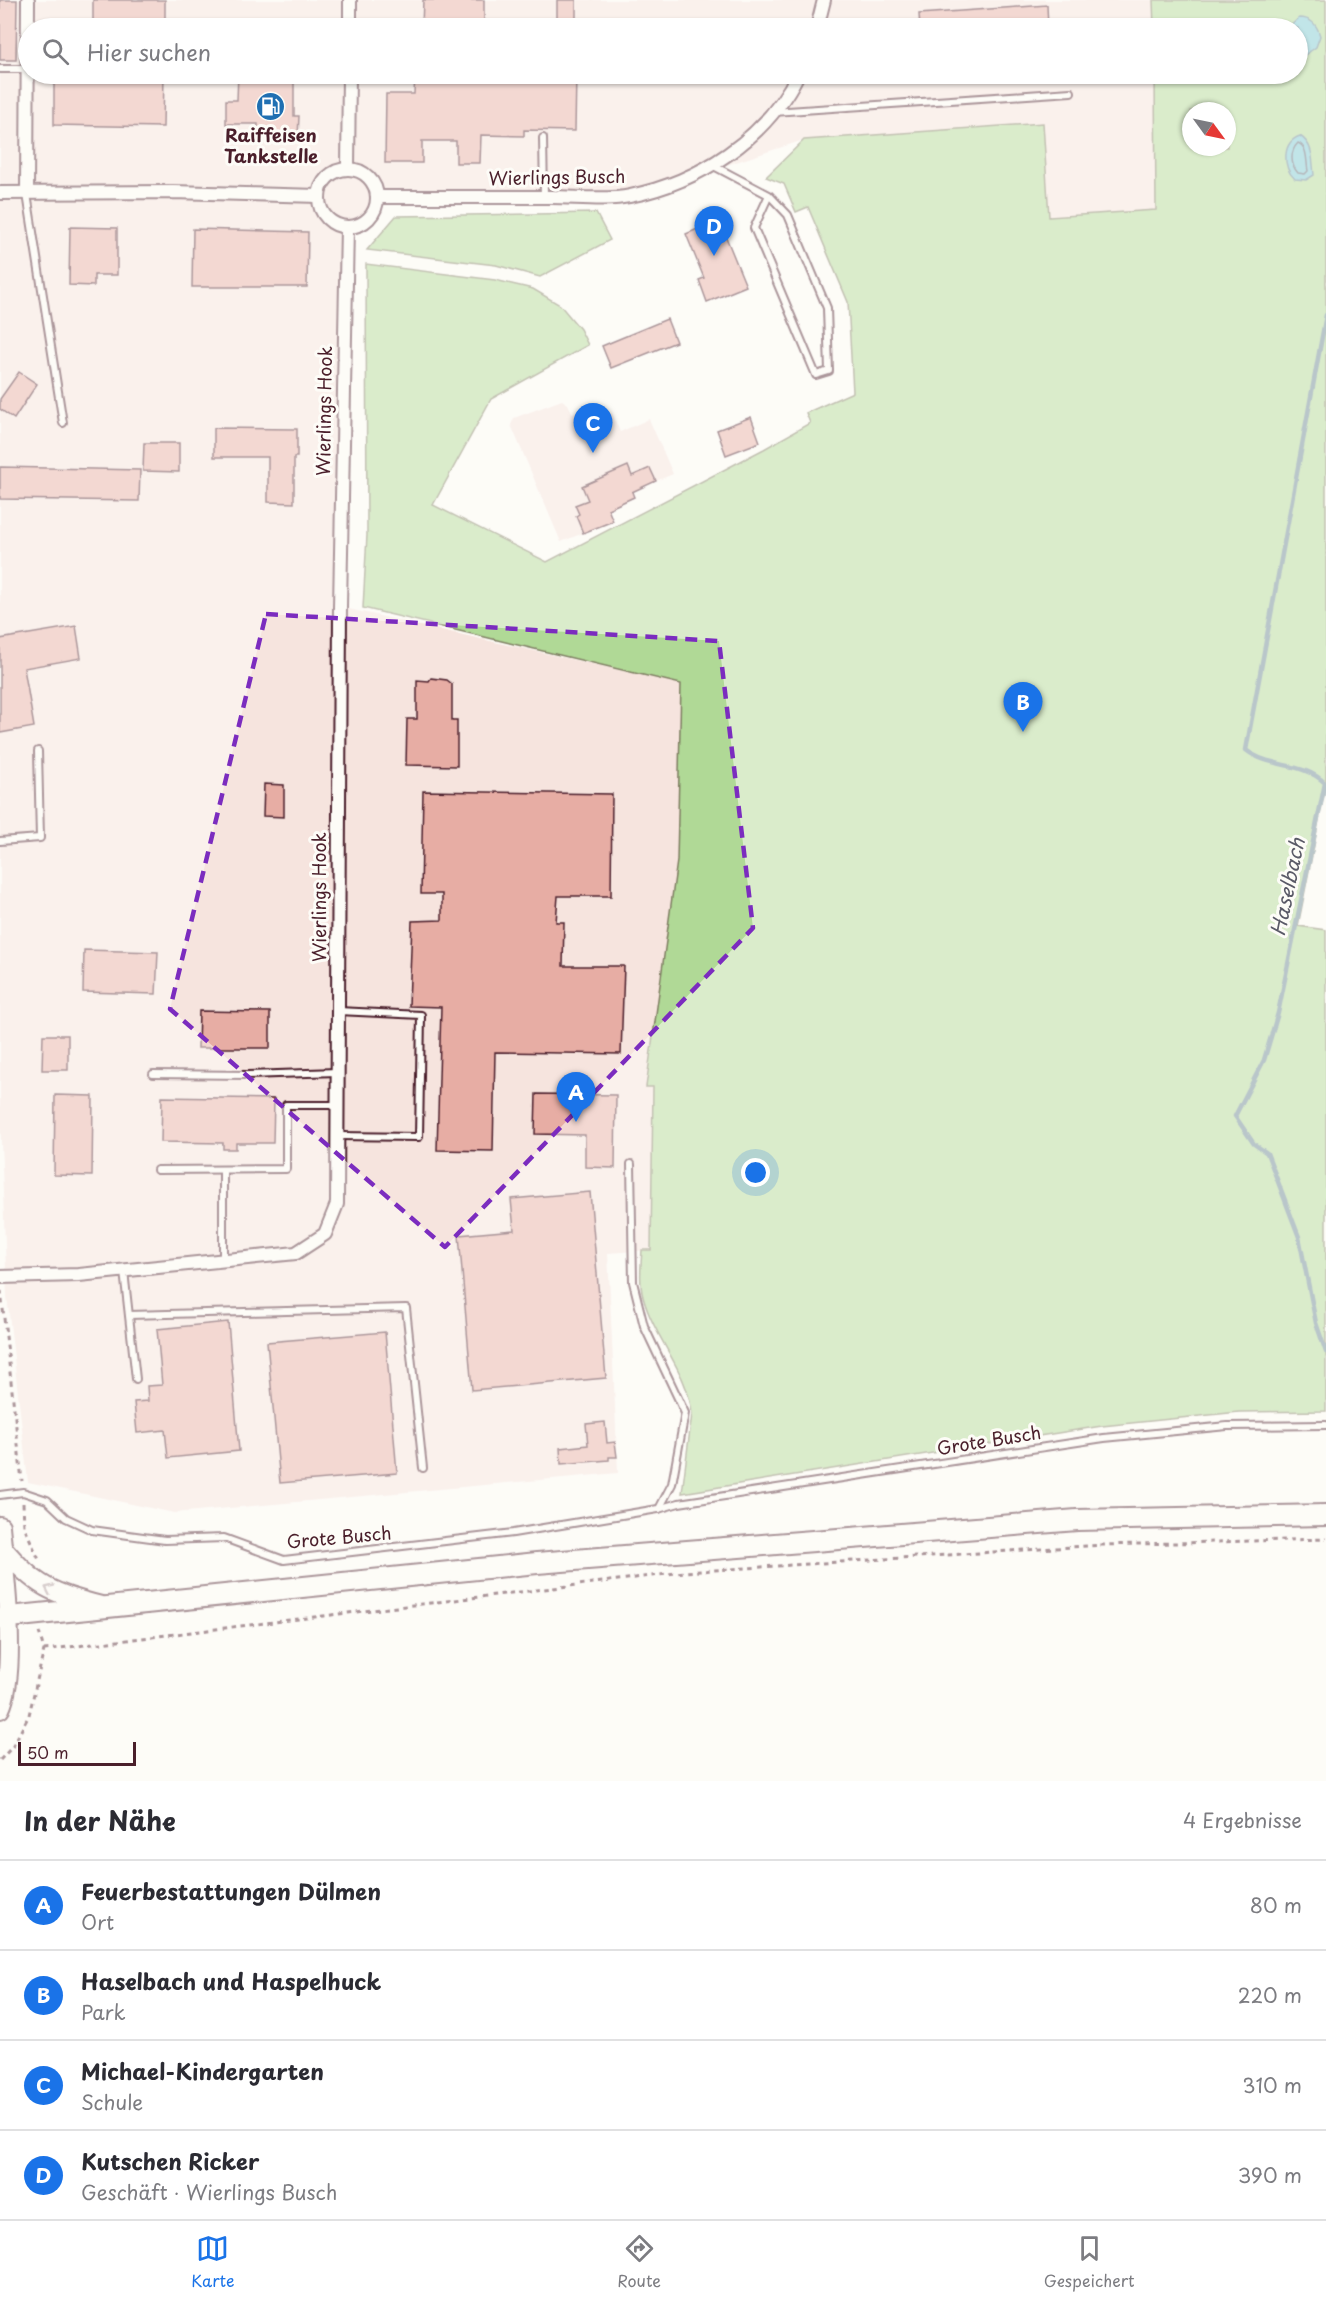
<!DOCTYPE html>
<html lang="de">
<meta charset="utf-8">
<style>
body{margin:0;font-family:"Playpen Sans",sans-serif;background:#f7f7f7;color:#2b2b33}
.compass{position:absolute;left:1182px;top:102px;width:54px;height:54px;border-radius:50%;background:#fff;box-shadow:0 2px 4px #0004;rotate:123deg}
.scale{position:absolute;left:18px;bottom:15px;width:118px;box-sizing:border-box;padding-left:6px;border:3px solid #4a1f2b;border-top:0;font-size:16px;line-height:21px;white-space:nowrap;color:#4a1f2b;-webkit-text-stroke:4px #fdfcf7;paint-order:stroke}
.you{position:absolute;left:756px;top:1173px;width:21px;height:21px;margin:-15px;border:4px solid #fff;border-radius:50%;background:#1a73e8;box-shadow:0 0 0 9px #1a73e833}
.badge{display:grid;place-items:center;width:39px;height:39px;border-radius:50%;background:#1a73e8;color:#fff;font-size:20px;font-weight:700}
.pin{position:absolute;translate:-50% -50px;filter:drop-shadow(0 2px 3px #0008)}
.pin::after{content:'';position:absolute;top:32px;width:21px;height:18px;background:inherit;clip-path:polygon(0 0,100% 0,50% 100%)}
.list{margin:0;padding:0;list-style:none}
h2{display:flex;justify-content:space-between;align-items:center;height:78px;margin:0;padding:0 24px;font-size:26px}
h2 small{font-size:20px;font-weight:400;color:#7c7c81}
.list li{display:grid;grid-template-columns:39px 1fr auto;gap:18px;align-items:center;box-sizing:border-box;height:90px;padding:0 24px;border-top:2px solid #e1e1e2}
.list b{display:block;font-size:22px;white-space:nowrap}
.list p{margin:0;font-size:20px;white-space:nowrap;color:#7c7c81}
.list em{font-size:20px;font-style:normal;color:#7c7c81}
.icon{flex:none;width:33px;height:33px;fill:none;stroke:currentColor;stroke-width:2;stroke-linecap:round;stroke-linejoin:round}
.map{position:relative;flex:none;width:1326px;height:1781px;overflow:hidden}
.search{position:absolute;background:#fff;box-shadow:0 2px 4px #0004;left:18px;right:18px;top:18px;height:66px;display:flex;align-items:center;gap:15px;box-sizing:border-box;padding:0 21px;border-radius:33px;color:#7c7c81;font-size:22px}
.sheet{height:438px;background:#fff}
nav{display:flex;justify-content:space-around;align-items:center;box-sizing:border-box;height:84px;border-top:2px solid #e1e1e2;background:#fff;font-size:16px;color:#7c7c81}
nav a{display:grid;justify-items:center;gap:3px}
nav .on{color:#1a73e8}
.map>svg:first-child{display:block}
</style>
<div class="map">
<svg width="1326" height="1781" viewBox="0 0 1326 1781">
<rect width="100%" height="100%" fill="#fdfcf7"/>
<filter id="ink" filterUnits="userSpaceOnUse"><feTurbulence type="fractalNoise" baseFrequency=".0167" numOctaves="2"/><feDisplacementMap in="SourceGraphic" scale="12" xChannelSelector="R" yChannelSelector="G"/><feConvolveMatrix kernelMatrix="1 2 1 2 8 2 1 2 1" color-interpolation-filters="sRGB"/></filter>
<g filter="url(#ink)">
<g fill="#f6e4de">
<path d="M0 0H1153L1154 28H28V74H1155L1157 210 1049 217 1043 123 804 140 627 197H378L373 214 367 220 360 225 347 227 340 607 681 684 677 861 646 1087H653L651 1250 608 1253 618 1473 174 1513 28 1482 7 1296 0 1115Z"/>
<path d="M562 400 568 404 573 414 585 409 590 423 612 413 620 432 649 419 673 474 632 491 634 497 608 509 613 521 561 542 511 425 514 418Z"/>
</g>
<g fill="#b0d996" stroke="#7d7c60" stroke-width="1.5" fill-rule="evenodd">
<path d="M1153 0H1326V785L1298 926 1326 930V1411L1239 1412 1102 1426 682 1493 692 1414C688 1371 654 1338 643 1297 639 1282 641 1265 642 1250H651L653 1087H646L677 861 681 684 363 608 367 535 366 264 495 280 533 289 560 305 580 329 588 345 491 399 433 505 547 562 764 449 810 423 806 413 853 392 848 302 808 207 796 212 784 184 766 177 804 140 1043 123 1049 217 1156 210 1155 74H1298V28H1154ZM1191 111H1227V147H1191Z"/>
<path d="M596 213 610 240 540 277 496 265 367 250 396 216Z"/>
</g>
<g fill="#79c9d6" stroke="#668592" stroke-width="1.5">
<path d="M1299 18C1311 18 1317 24 1320 36L1316 47 1305 55 1298 54V28H1288Z"/>
<path d="M1300 136C1314 145 1312 160 1314 175L1306 180 1295 179C1282 167 1282 142 1300 136Z"/>
</g>
<g fill="none" stroke-linecap="round" stroke-linejoin="round">
<path stroke="#5d636f" stroke-width="1.5" d="M1298 143C1308 147 1306 161 1308 171L1305 174 1298 173C1290 164 1290 151 1298 143Z"/>
<path stroke="#668592" stroke-width="4.5" d="M1326 315 1246 750C1270 769 1303 761 1325 783L1278 1013 1264 1060 1235 1116 1254 1144 1267 1153 1299 1237 1316 1323 1326 1352"/>
</g>
<g fill="#e7ada4" stroke="#4a1f2b" stroke-width="1.5">
<path d="M0 0H17L16 60H0Z"/>
<rect x="93" y="0" width="72" height="28"/>
<path d="M423 0H484V28L422 27Z"/>
<rect x="557" y="0" width="19" height="28"/>
<path d="M1047 5 1048 28H920L919 14Z"/>
<path d="M54 74H164L163 127 54 125Z"/>
<path d="M238 74H294V116H299L298 137H258V124H226V100H237Z"/>
<path d="M415 74H576L575 131 524 130V136L481 135 480 163H456V141H422V163H385L386 94H414Z"/>
<path d="M719 220 746 286 707 302 699 280 704 278 686 234Z"/>
<path d="M70 227 117 228V275H94V286L69 285Z"/>
<path d="M193 229 308 232 307 287H192Z"/>
<path d="M667 319 676 342 611 368 602 346Z"/>
<path d="M19 372 37 384 14 419 0 409V399Z"/>
<path d="M751 417 760 442 726 455 717 430Z"/>
<path d="M214 428 297 429V457H294V503L268 502V457H214Z"/>
<path d="M144 443H179V472L143 471Z"/>
<path d="M628 466 632 476 650 468 656 481 632 492 634 497 608 509 613 521 583 533 576 516 579 514 575 505 588 500 582 486Z"/>
<path d="M0 467 140 470 139 501 0 499Z"/>
<path d="M76 626 81 658 24 668 34 727 0 733V639Z"/>
<path d="M431 678 447 680 452 684V720H457V766L406 765 407 719H417V680L429 681Z"/>
<path d="M264 784 284 785V817L263 816Z"/>
<path d="M423 791 612 794 611 896H558L556 922H564L563 966H624L621 1054 495 1052 493 1151 437 1150 441 1007 409 1006 412 921 442 920V894H421Z"/>
<path d="M84 950 158 952 156 994 83 992Z"/>
<path d="M199 1011 270 1012V1048H198Z"/>
<path d="M43 1035H68V1070H42Z"/>
<path d="M536 1094 616 1095 615 1168 585 1167V1135L535 1134Z"/>
<path d="M55 1095 93 1096 92 1176 54 1175Z"/>
<path d="M162 1097 274 1099 273 1143H236V1149H223V1143L161 1142Z"/>
<path d="M590 1192 606 1378 472 1390 459 1235 514 1230 511 1199Z"/>
<path d="M228 1322 239 1451 168 1458 165 1430 137 1433 134 1402 148 1401 147 1386 162 1385 157 1329Z"/>
<path d="M385 1332 397 1473 280 1483 267 1342Z"/>
<path d="M605 1422 607 1443 615 1442 617 1457H609V1460L561 1464 560 1448 588 1445 586 1424Z"/>
</g>
<g fill="none" stroke-linecap="round" stroke-linejoin="round">
<defs>
<g id="lane">
<path d="M0 69H28"/>
<path d="M773 112 1071 92"/>
<path d="M543 138 544 197"/>
<path d="M712 165 769 195 788 215 827 308 829 371 816 375 754 228 769 195"/>
<path d="M27 194 63 423"/>
<path d="M0 841 40 838 38 751"/>
<path d="M153 1074 248 1075 337 1072"/>
<path d="M337 1136 419 1137 421 1015 338 1011"/>
<path d="M631 1164 633 1282 644 1326 685 1413 672 1484 659 1509"/>
<path d="M157 1170 286 1169V1105H337"/>
<path d="M223 1261V1170"/>
<path d="M124 1271 136 1379"/>
<path d="M129 1315 406 1308 423 1468"/>
<path d="M0 1495 23 1492 47 1500 66 1518 92 1530 165 1540 224 1538 284 1560 513 1533 658 1509 679 1503 1104 1438 1227 1426 1326 1425"/>
</g>
<g id="street">
<path d="M350 28V0"/>
<path d="M817 28 824 0"/>
<path d="M348 168 349 74"/>
<circle cx="348" cy="198" r="29"/>
<path d="M0 193 173 192 319 196"/>
<path d="M27 193 28 0"/>
<path d="M378 197C436 197 494 197 552 197 576 197 607 201 630 196 699 182 766 139 798 74"/>
<path d="M0 1277 79 1275 296 1253 325 1234 337 1204 340 607 347 227"/>
</g>
<g id="secondary">
<path d="M0 1526C4 1569 18 1671 0 1709"/>
<path d="M2 1547C35 1587 52 1593 101 1606"/>
</g>
<path id="primary" d="M0 1618 537 1563 1077 1520 1326 1515"/>
</defs>
<use href="#lane" stroke="#4a1f2b" stroke-width="10"/>
<use href="#street" stroke="#4a1f2b" stroke-width="16"/>
<use href="#secondary" stroke="#4a1f2b" stroke-width="22"/>
<use href="#primary" stroke="#4a1f2b" stroke-width="24"/>
<g stroke="#4a1f2b" stroke-width="3" stroke-dasharray="4.5 4.5" stroke-linecap="butt">
<path d="M1 1291 22 1481"/>
<path d="M23 1503 24 1526 40 1562"/>
<path d="M44 1650 684 1572 1102 1545 1326 1539"/>
<path d="M0 1760 13 1746 29 1715 44 1650 39 1632"/>
</g>
<use href="#lane" stroke="#fdfcf7" stroke-width="6"/>
<use href="#street" stroke="#fdfcf7" stroke-width="12"/>
<use href="#secondary" stroke="#fdfcf7" stroke-width="18"/>
<use href="#primary" stroke="#fdfcf7" stroke-width="20"/>
</g>
<defs><path id="oneway-chevron" d="M-2-3.5L2.5 0L-2 3.5" fill="none" stroke-width="1.6" stroke-linecap="round" stroke-linejoin="round" transform="scale(1.5)"/></defs>
<use stroke="#ac999b" href="#oneway-chevron" transform="translate(49 1589) rotate(-155)"/>
</g>
<path d="M0 0H1326V1781H0ZM266 614 719 641 753 928 445 1247 170 1009Z" fill="#fdfcf7" fill-opacity=".55" fill-rule="evenodd"/>
<path fill="none" stroke="#7b2cbf" stroke-width="4.5" stroke-dasharray="12 8" stroke-linejoin="round" d="M266 614 719 641 753 928 445 1247 170 1009Z"/>
<defs>
<symbol id="fuel-disc" viewBox="-11 -11 22 22"><circle r="9.5" fill="#1f6fb2" stroke="#fdfcf7"/><path d="M-5.5-6h7V0h2V4h1.3V-2.5L3-4.5l.8-.8L6-3V5H2.5V1h-1V6h-7ZM-4.2-4.7v3.2H.2V-4.7Z" fill="#fff"/></symbol>
</defs>
<g fill-rule="evenodd">
<use href="#fuel-disc" x="254" y="90" width="33" height="33"/>
</g>
<g text-anchor="middle" stroke-width="6" stroke-linejoin="round" paint-order="stroke">
<g font-size="18" font-weight="bold" fill="#4a1f2b" stroke="#fdfcf7">
<text x="271" y="142">Raiffeisen<tspan x="271" dy="21">Tankstelle</tspan></text>
</g>
<g font-size="18" fill="#4a1f2b" stroke="#fdfcf7">
<text transform="translate(557 178) rotate(-1)" y="6">Wierlings Busch</text>
<text transform="translate(325 411) rotate(-89)" y="6">Wierlings Hook</text>
<text transform="translate(320 897) rotate(-90)" y="6">Wierlings Hook</text>
<text transform="translate(989 1441) rotate(-9)" y="6">Grote Busch</text>
<text transform="translate(339 1538) rotate(-5)" y="6">Grote Busch</text>
</g>
<g font-size="20" font-style="italic" fill="#5a5a67" stroke="#fdfcf7">
<text transform="translate(1288 887) rotate(-78)" y="7">Haselbach</text>
</g>
</g>
</svg>
<svg class="compass" viewBox="-18 -18 36 36"><path d="M0-13l5 13h-10z" fill="#e53935"/><path d="M0 13l5-13h-10z" fill="#7c7c81"/></svg>
<div class="scale">50 m</div>
<div class="you"></div>
<div class="pin badge" style="left:576px;top:1122px">A</div>
<div class="pin badge" style="left:1023px;top:732px">B</div>
<div class="pin badge" style="left:593px;top:453px">C</div>
<div class="pin badge" style="left:714px;top:256px">D</div>
<div class="search"><svg class="icon" aria-label="search" viewBox="0 0 24 24"><circle cx="10" cy="10" r="6"/><path d="M15 15l6 6"/></svg>Hier suchen</div>
</div>
<section class="sheet">
<h2>In der Nähe<small>4 Ergebnisse</small></h2>
<ul class="list">
<li><span class="badge">A</span><div><b>Feuerbestattungen Dülmen</b><p>Ort</p></div><em>80 m</em></li>
<li><span class="badge">B</span><div><b>Haselbach und Haspelhuck</b><p>Park</p></div><em>220 m</em></li>
<li><span class="badge">C</span><div><b>Michael-Kindergarten</b><p>Schule</p></div><em>310 m</em></li>
<li><span class="badge">D</span><div><b>Kutschen Ricker</b><p>Geschäft · Wierlings Busch</p></div><em>390 m</em></li>
</ul>
</section>
<nav>
<a class="on"><svg class="icon" aria-label="map" viewBox="0 0 24 24"><path d="M3 6l6-2 6 2 6-2v14l-6 2-6-2-6 2zM9 4v14M15 6v14"/></svg>Karte</a>
<a><svg class="icon" aria-label="directions" viewBox="0 0 24 24"><path d="M12 3l9 9-9 9-9-9zM9 14v-3h6M13 9l2 2-2 2"/></svg>Route</a>
<a><svg class="icon" aria-label="saved" viewBox="0 0 24 24"><path d="M7 4h10v16l-5-4-5 4z"/></svg>Gespeichert</a>
</nav>
